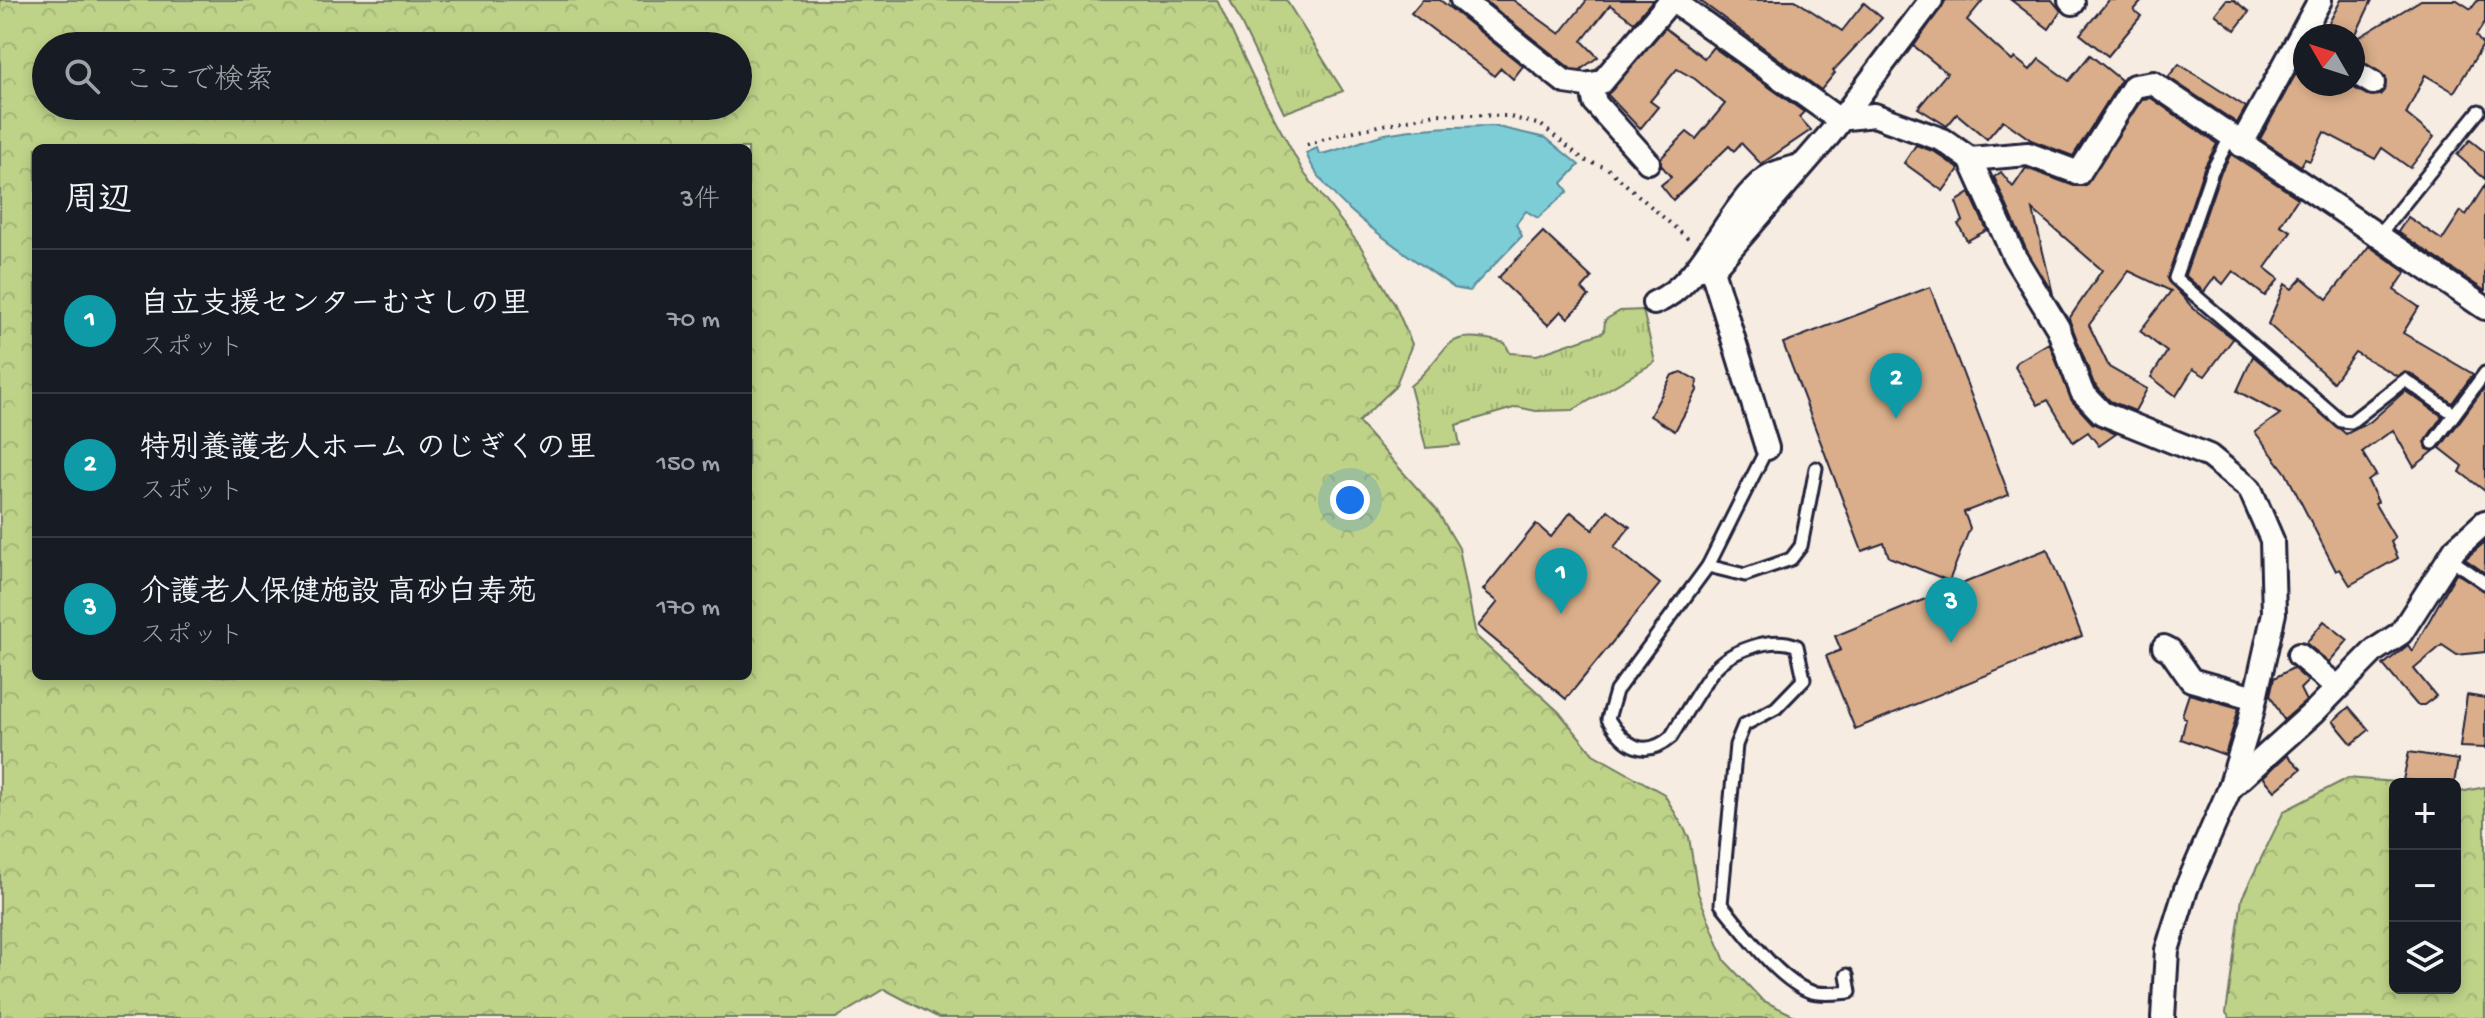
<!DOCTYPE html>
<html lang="ja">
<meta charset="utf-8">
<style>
body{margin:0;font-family:"Gochi Hand","Klee One",sans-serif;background:#20242c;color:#f1f3f6}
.controls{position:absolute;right:24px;bottom:24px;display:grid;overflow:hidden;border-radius:12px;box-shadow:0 4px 12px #0003}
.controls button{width:72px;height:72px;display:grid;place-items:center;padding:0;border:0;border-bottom:2px solid #363941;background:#171b24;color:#f1f3f6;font:40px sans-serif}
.compass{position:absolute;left:2293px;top:24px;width:72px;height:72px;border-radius:50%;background:#171b24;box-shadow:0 4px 12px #0003;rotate:309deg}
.you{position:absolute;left:1350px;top:500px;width:28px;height:28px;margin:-20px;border:6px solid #fff;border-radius:50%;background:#1a73e8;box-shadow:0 0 0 12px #1a73e833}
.badge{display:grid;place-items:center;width:52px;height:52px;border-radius:50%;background:#ea580c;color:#fff;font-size:26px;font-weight:700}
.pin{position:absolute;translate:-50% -66px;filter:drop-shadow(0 2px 4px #0008)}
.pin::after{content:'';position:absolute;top:42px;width:28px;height:24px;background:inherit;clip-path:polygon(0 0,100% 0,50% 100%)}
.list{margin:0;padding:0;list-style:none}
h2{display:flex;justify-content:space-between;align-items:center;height:104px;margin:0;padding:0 32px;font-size:34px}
h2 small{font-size:26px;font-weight:400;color:#9ea1a6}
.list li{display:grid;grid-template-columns:52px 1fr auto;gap:24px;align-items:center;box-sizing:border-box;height:144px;padding:0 32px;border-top:2px solid #363941}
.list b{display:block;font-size:30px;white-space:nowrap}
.list p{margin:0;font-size:26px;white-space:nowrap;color:#9ea1a6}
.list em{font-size:26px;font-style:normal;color:#9ea1a6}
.icon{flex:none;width:44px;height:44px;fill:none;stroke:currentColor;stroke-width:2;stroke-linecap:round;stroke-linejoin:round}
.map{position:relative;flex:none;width:2485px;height:1018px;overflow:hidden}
.search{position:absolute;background:#171b24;box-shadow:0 4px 12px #0003;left:32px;top:32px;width:720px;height:88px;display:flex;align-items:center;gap:20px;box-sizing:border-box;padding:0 28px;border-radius:44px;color:#9ea1a6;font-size:30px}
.panel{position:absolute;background:#171b24;box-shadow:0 4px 12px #0003;left:32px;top:144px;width:720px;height:536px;border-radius:12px}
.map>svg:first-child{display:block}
</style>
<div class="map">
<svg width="2485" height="1018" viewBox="0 0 2485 1018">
<defs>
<pattern id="grass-tufts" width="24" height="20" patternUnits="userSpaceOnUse" patternTransform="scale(2)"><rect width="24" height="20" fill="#bed388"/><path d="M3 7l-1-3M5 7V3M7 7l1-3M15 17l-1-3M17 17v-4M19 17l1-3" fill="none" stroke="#a3b576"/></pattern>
<pattern id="forest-crowns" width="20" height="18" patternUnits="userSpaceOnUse" patternTransform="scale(2)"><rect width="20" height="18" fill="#bed388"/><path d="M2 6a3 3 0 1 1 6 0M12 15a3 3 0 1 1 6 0" fill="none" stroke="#a3b576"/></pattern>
</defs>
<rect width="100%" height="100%" fill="#f6ece1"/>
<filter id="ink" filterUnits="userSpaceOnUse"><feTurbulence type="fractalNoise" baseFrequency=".0125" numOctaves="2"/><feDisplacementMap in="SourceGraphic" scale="16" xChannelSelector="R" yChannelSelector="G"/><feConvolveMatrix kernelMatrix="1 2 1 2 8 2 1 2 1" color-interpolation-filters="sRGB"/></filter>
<g filter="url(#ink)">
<g fill="url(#grass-tufts)" stroke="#707a62" stroke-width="2">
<path d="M1230 0H1286L1343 91 1284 113Z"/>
<path d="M1643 310 1655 362 1573 410 1536 411 1517 407 1456 425 1460 445 1426 448 1410 386C1453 350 1439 326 1505 343L1510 353 1537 355 1604 332 1605 320 1620 311Z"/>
</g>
<g fill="url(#forest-crowns)" stroke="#707a62" stroke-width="2" fill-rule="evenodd">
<path d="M0 0H1217L1260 92 1304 173 1361 247 1395 305 1412 344 1395 387 1358 422 1436 509 1459 548 1476 636 1559 712 1593 754 1664 794 1689 837 1698 893 1725 961 1762 1000 1799 1018H939L884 989 836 1018H0ZM46 46H738V106H46ZM36 148H748V676H36Z"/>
<path d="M2348 778 2419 784H2395V988H2455V793L2485 787V1018H2230L2226 1013 2242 898 2284 811Z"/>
</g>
<path fill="#7dcdd7" stroke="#598999" stroke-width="2" d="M1493 126 1546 138 1579 165 1562 183 1568 191 1538 218 1526 211 1516 224 1522 236 1469 291 1454 288C1410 255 1325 205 1306 153L1317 148 1319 154C1332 154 1368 138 1385 134 1421 127 1457 127 1493 126Z"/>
<g fill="#daae8a" stroke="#22223b" stroke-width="2">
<path d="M1422 0H1440L1523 66 1513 79 1501 68 1494 76 1411 13Z"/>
<path d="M1484 0H1513L1560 34 1587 0H1653L1634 22 1610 5 1582 41 1598 57 1580 70 1571 69Z"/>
<path d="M1699 0H1795L1842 31 1864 3 1882 18 1833 71 1835 73 1821 90Z"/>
<path d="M1946 0H1983L1967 20 2012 61 2015 58 2030 70 2039 59 2069 81 2090 55 2121 80 2073 156 2031 140 2003 120 1987 139 1957 114 1947 126 1918 108 1947 73 1914 46Z"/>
<path d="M2011 0H2052L2061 11 2049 29Z"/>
<path d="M2109 0H2143L2134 10 2141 16 2108 56 2080 34Z"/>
<path d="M2226 0H2234L2249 12 2235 30 2215 14Z"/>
<path d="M2341 0H2372L2355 36H2322Z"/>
<path d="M2421 0H2457L2471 9 2478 0H2485V22L2476 36 2483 45 2454 92 2425 75 2406 114 2434 137 2410 168 2382 148 2375 159 2324 132 2310 161 2305 159 2301 166 2260 139 2305 57V84H2347L2367 95H2380L2385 89 2386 77 2353 57V41Z"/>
<path d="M1665 28 1704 58 1713 47 1804 112 1799 117 1811 130 1761 164 1741 143 1734 151 1729 146 1673 200 1661 185 1671 177 1661 165V158L1687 132 1696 139 1725 104 1695 79 1677 69 1650 101 1658 107 1640 129 1607 94Z"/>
<path d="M2179 64 2246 107 2237 123 2168 77Z"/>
<path d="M2151 98 2217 144 2204 168 2167 279 2193 308 2233 339 2205 376 2193 369 2176 396 2151 377 2167 352 2140 331 2171 291 2129 271 2089 325 2109 367 2147 389 2135 411 2110 401 2094 384 2069 319 2102 270 2033 210 2053 294 2026 249 1994 177 2001 172 2013 187 2026 168 2074 186 2086 185 2142 99Z"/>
<path d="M2470 140 2485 152V179L2457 155Z"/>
<path d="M1916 145 1935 152 1959 169 1943 191 1904 163Z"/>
<path d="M2231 154 2298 198 2280 225 2291 231 2265 268 2279 279 2265 296 2233 271 2223 284 2215 277 2204 292 2185 275 2220 174Z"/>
<path d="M2485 185V291L2398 232 2408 217 2442 240 2461 211 2466 215Z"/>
<path d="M1970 193 1987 230 1967 241 1958 224 1963 221 1956 202Z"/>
<path d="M1543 232 1592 278 1582 289 1589 296 1568 318 1561 311 1548 325 1498 278Z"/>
<path d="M2369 246 2406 272 2394 290 2419 307 2403 333 2473 374 2452 403 2410 373 2397 376 2355 352 2333 382 2268 324 2285 284 2292 289 2302 278 2327 299Z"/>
<path d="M1930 287 2009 495 1964 512 1970 528 1949 581 1889 557 1884 543 1862 551 1783 343Z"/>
<path d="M2049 343 2072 401 2092 423 2116 434 2099 446 2088 432 2073 442 2048 400 2038 405 2015 367 2017 362Z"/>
<path d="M2253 356 2346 434 2370 422 2405 391 2442 416 2425 441 2427 449 2434 451 2414 467 2393 430 2362 452 2376 475 2368 481 2378 502 2375 504 2395 538 2391 542 2398 558 2350 585 2340 569 2336 571 2286 473 2255 432 2280 414 2237 391Z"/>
<path d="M1682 372 1698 381 1696 388 1698 389 1675 431 1650 416 1672 375Z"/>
<path d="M2485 387V491L2460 472 2463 466 2440 448Z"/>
<path d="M1608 510 1630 527 1614 547 1660 584 1566 699 1478 626 1498 602 1483 590 1536 524 1551 537 1571 512 1593 530Z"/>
<path d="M2485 542V573L2465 559Z"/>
<path d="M2047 549 2082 636 1855 729 1826 656 1841 650 1835 636Z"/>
<path d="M2456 573 2485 591V652L2457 655 2442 645 2414 669 2436 696 2424 705H2417L2383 665 2408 645 2412 651Z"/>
<path d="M2324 621 2348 640 2329 662 2306 643Z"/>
<path d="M2293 668 2308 681 2300 689 2306 701 2284 720 2270 695 2274 678Z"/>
<path d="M2189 694 2239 708 2225 755 2181 739 2186 719 2182 715Z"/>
<path d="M2467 695 2485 698V748L2460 747Z"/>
<path d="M2349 707 2369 730 2352 744 2333 721Z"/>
<path d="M2409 752 2458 760 2454 784 2403 780Z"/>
<path d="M2287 755 2301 769 2275 791 2263 777Z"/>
</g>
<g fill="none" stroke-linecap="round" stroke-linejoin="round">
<defs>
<g id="service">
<path d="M2230 138 2212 171 2175 278 2341 421 2351 422 2405 380 2454 414"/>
<path d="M2378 236 2479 111"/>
<path d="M2433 443 2485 373"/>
<path d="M1767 448 1708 566 1616 691 1608 719C1624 745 1644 760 1671 737 1684 716 1697 692 1712 672 1728 651 1772 635 1797 646L1804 679 1776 708 1744 725 1736 745 1721 904C1743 930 1779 982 1812 992 1823 995 1838 993 1850 992L1847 975"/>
<path d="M2449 558 2485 583"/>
<path d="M1708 566 1745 575 1791 559 1801 546 1816 468"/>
</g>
<g id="minor">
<path d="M1462 0 1565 82 1586 85 1602 82 1671 0"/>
<path d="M1672 0 1838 119 1874 115 1943 140 1970 159 2014 256 2058 328 2082 392 2102 413 2209 456 2250 489 2272 540 2274 613 2250 721 2230 788 2186 889 2167 950 2163 1018"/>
<path d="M2070 0 2073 3"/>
<path d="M2353 71 2373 83"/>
<path d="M1591 84 1595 103 1648 162"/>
<path d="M2241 145 2320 0"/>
<path d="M1970 159 2028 154 2079 173 2134 86 2153 83 2485 308"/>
<path d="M1654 303C1703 284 1724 211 1766 178 1775 171 1791 169 1802 165"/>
<path d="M1767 448 1712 270 1830 134 1931 0"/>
<path d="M2164 647 2170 650 2191 680 2255 698"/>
<path d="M2299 655 2337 687"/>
<path d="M2230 788 2315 711 2375 650 2401 633 2455 549 2485 522"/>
</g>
</defs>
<use href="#service" stroke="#22223b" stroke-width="17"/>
<use href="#minor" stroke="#22223b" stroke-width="28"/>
<path stroke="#22223b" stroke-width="4" stroke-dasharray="2 6" stroke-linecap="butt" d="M1307 145 1340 134 1436 114 1506 116 1541 125 1584 160 1607 168 1688 239"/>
<use href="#service" stroke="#fdfcf7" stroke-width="11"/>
<use href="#minor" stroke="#fdfcf7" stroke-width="22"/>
</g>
</g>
</svg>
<div class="controls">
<button>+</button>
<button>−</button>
<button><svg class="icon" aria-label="layers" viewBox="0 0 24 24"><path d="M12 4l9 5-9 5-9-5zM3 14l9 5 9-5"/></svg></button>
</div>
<svg class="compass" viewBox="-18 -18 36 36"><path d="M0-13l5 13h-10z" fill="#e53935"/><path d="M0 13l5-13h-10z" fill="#9ea1a6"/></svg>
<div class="you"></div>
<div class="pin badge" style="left:1561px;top:614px;background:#0f9aa8">1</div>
<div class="pin badge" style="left:1896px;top:419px;background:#0f9aa8">2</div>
<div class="pin badge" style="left:1951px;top:643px;background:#0f9aa8">3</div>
<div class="search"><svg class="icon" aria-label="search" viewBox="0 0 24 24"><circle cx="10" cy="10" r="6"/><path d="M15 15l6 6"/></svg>ここで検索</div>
<section class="panel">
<h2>周辺<small>3件</small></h2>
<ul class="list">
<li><span class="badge" style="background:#0f9aa8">1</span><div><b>自立支援センターむさしの里</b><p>スポット</p></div><em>70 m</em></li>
<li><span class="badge" style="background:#0f9aa8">2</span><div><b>特別養護老人ホーム のじぎくの里</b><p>スポット</p></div><em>150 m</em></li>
<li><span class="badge" style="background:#0f9aa8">3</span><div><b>介護老人保健施設 高砂白寿苑</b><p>スポット</p></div><em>170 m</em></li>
</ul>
</section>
</div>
